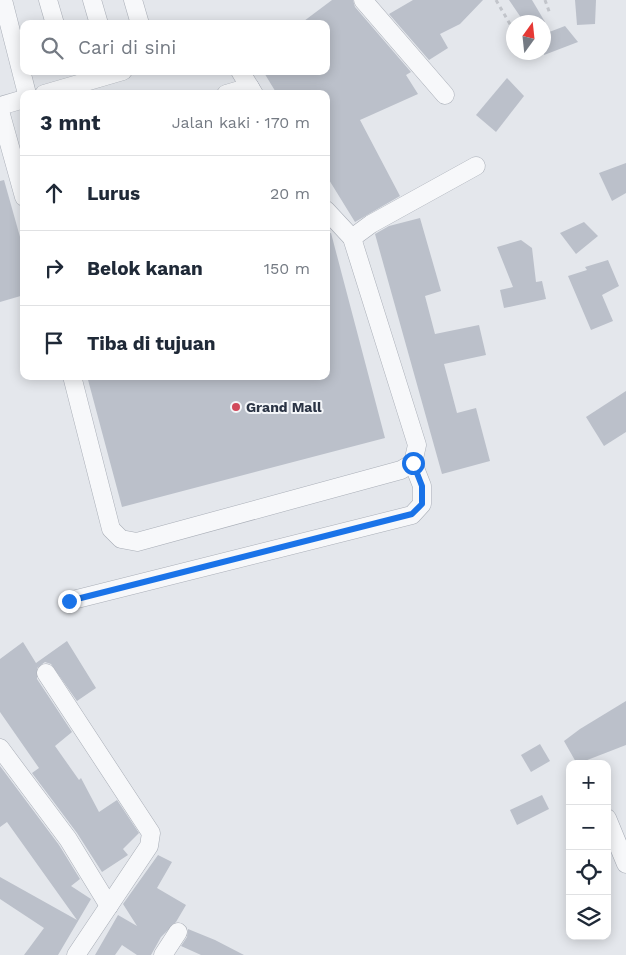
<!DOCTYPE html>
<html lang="id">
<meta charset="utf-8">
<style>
body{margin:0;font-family:"Work Sans",sans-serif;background:#f2f2f3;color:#1f2937}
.controls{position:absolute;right:15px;bottom:15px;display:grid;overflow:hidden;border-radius:10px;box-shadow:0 2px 12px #0003}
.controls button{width:45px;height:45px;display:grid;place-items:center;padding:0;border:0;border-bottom:1px solid #e0e1e3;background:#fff;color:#1f2937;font:25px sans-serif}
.compass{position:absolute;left:506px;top:15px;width:45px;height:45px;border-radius:50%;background:#fff;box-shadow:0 2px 12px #0003;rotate:15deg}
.stop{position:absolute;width:15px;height:15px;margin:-11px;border:4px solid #1a73e8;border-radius:50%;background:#fff}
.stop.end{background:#1a73e8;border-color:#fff;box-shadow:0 1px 5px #0008}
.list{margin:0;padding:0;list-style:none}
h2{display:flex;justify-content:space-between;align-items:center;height:65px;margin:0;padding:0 20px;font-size:21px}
h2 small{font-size:16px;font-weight:400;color:#747a83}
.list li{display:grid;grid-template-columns:32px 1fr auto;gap:15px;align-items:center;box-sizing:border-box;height:75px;padding:0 20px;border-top:1px solid #e0e1e3}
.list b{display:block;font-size:19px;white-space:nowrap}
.list em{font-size:16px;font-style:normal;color:#747a83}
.icon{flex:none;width:28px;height:28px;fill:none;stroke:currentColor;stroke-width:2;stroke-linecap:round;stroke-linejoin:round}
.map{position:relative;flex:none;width:626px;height:955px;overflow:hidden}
.search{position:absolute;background:#fff;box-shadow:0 2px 12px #0003;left:20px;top:20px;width:310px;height:55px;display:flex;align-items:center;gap:12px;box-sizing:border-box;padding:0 18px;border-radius:10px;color:#747a83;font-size:19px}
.panel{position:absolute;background:#fff;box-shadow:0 2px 12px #0003;left:20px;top:90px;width:310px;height:290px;border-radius:10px}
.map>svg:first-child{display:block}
</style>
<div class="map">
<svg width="626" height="955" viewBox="0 0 626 955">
<rect width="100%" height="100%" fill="#e4e7ec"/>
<g fill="#bbc0ca">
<path d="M332 0H353L355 7 411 72 406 75 418 94 360 120 400 196 355 222 326 175V94H277L263 71H326V24H300Z"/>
<path d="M413 0H483L460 24 440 34 448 48 429 60 389 14Z"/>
<path d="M509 0H532L545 22H524Z"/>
<path d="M575 0H596L595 24 577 25Z"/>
<path d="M565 26 578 42 544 55V34Z"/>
<path d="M507 78 524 96 496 132 476 115Z"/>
<path d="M626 163V193L612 201 599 173Z"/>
<path d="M4 180 24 251V295L0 302V181Z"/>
<path d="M420 218 441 291 425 296 435 334 479 325 486 355 444 364 457 413 476 408 490 461 442 474 375 234 389 226Z"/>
<path d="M584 222 598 236 576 254 560 233Z"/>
<path d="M331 233 385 438 122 507 87 376H326V234Z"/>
<path d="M521 240 532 248 536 282 542 281 546 299 504 308 500 290 513 287 497 247Z"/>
<path d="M608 260 619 286 602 295 613 321 591 330 568 276 587 270 585 267Z"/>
<path d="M626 391V432L604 446 586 417Z"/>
<path d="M67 641 96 688 77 701 51 664 45 662 37 668V679L72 732 55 746 79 780 81 778 99 812 117 800 139 833 123 849 128 855 102 872 77 833 32 773 39 768 0 712V659L23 642 36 663Z"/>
<path d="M626 701V745L577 764 564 741 580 729Z"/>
<path d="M540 744 550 761 531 772 521 755Z"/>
<path d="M0 766 59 845 80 879 71 886 91 899 58 955H24L44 928 0 899V877L77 920 7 822 0 827Z"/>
<path d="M542 795 549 809 517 825 510 810Z"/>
<path d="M158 855 172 862 157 888 186 905 176 922 161 937 151 955H137L122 945 115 955H95L118 915 137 926 123 904Z"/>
<path d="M188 929 215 940 244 955H201L181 946 187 937Z"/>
</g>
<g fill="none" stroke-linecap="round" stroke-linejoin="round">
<defs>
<g id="minor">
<path d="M3 0 27 94"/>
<path d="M48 0 55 24"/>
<path d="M92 0 99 24"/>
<path d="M133 0 140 24"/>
<path d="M363 0 445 95"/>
<path d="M240 71 254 94"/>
<path d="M44 94 123 71"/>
<path d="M226 94 250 87"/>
<path d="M0 106 24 99"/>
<path d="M0 111 24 197"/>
<path d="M352 238 371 224 476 166"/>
<path d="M72 376 111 529 121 539 137 542 401 470 413 463 417 445 352 238 326 210"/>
<path d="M69 601 412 515 422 504V486L413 463"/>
<path d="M46 673 151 833 149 846 76 955"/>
<path d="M0 748 68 839 109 906"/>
<path d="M607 818 626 864"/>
<path d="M163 955 178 932"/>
</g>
</defs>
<use href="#minor" stroke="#a9aeb7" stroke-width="19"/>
<g stroke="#c2c5cb" stroke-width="3" stroke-dasharray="4 4" stroke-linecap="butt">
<path d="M496 0 514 31"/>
<path d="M545 0 550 14"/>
</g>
<use href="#minor" stroke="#f7f8fa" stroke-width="18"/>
</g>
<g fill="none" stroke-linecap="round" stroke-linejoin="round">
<path stroke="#1a73e8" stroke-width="6" d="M69 601 412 514 422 504V486L413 463"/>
</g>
<circle fill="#d1495b" stroke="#f4f6f9" stroke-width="2" cx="236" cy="407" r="5"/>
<g text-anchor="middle" stroke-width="4" stroke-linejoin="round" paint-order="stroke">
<g font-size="14" font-weight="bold" fill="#2b3445" stroke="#f4f6f9" text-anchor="start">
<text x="246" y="412">Grand Mall</text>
</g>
</g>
</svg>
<div class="controls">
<button>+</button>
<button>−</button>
<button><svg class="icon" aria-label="locate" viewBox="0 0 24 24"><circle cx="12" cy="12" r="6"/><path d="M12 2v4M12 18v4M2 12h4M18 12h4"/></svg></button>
<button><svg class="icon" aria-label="layers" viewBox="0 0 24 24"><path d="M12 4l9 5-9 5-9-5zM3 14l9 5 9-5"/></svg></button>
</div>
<svg class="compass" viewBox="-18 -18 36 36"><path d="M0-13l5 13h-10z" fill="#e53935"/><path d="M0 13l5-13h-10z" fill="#747a83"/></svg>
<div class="stop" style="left:413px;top:463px"></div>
<div class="stop end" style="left:69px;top:601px"></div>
<div class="search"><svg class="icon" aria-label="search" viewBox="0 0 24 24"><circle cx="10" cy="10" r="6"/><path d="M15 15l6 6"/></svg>Cari di sini</div>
<section class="panel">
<h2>3 mnt<small>Jalan kaki · 170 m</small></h2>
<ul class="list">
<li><svg class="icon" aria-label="ahead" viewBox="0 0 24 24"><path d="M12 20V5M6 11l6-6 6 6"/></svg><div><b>Lurus</b></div><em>20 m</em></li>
<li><svg class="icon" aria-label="right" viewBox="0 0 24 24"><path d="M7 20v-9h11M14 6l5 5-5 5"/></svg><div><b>Belok kanan</b></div><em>150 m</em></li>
<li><svg class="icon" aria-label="arrive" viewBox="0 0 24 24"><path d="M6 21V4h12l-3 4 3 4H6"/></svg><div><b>Tiba di tujuan</b></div></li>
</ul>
</section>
</div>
